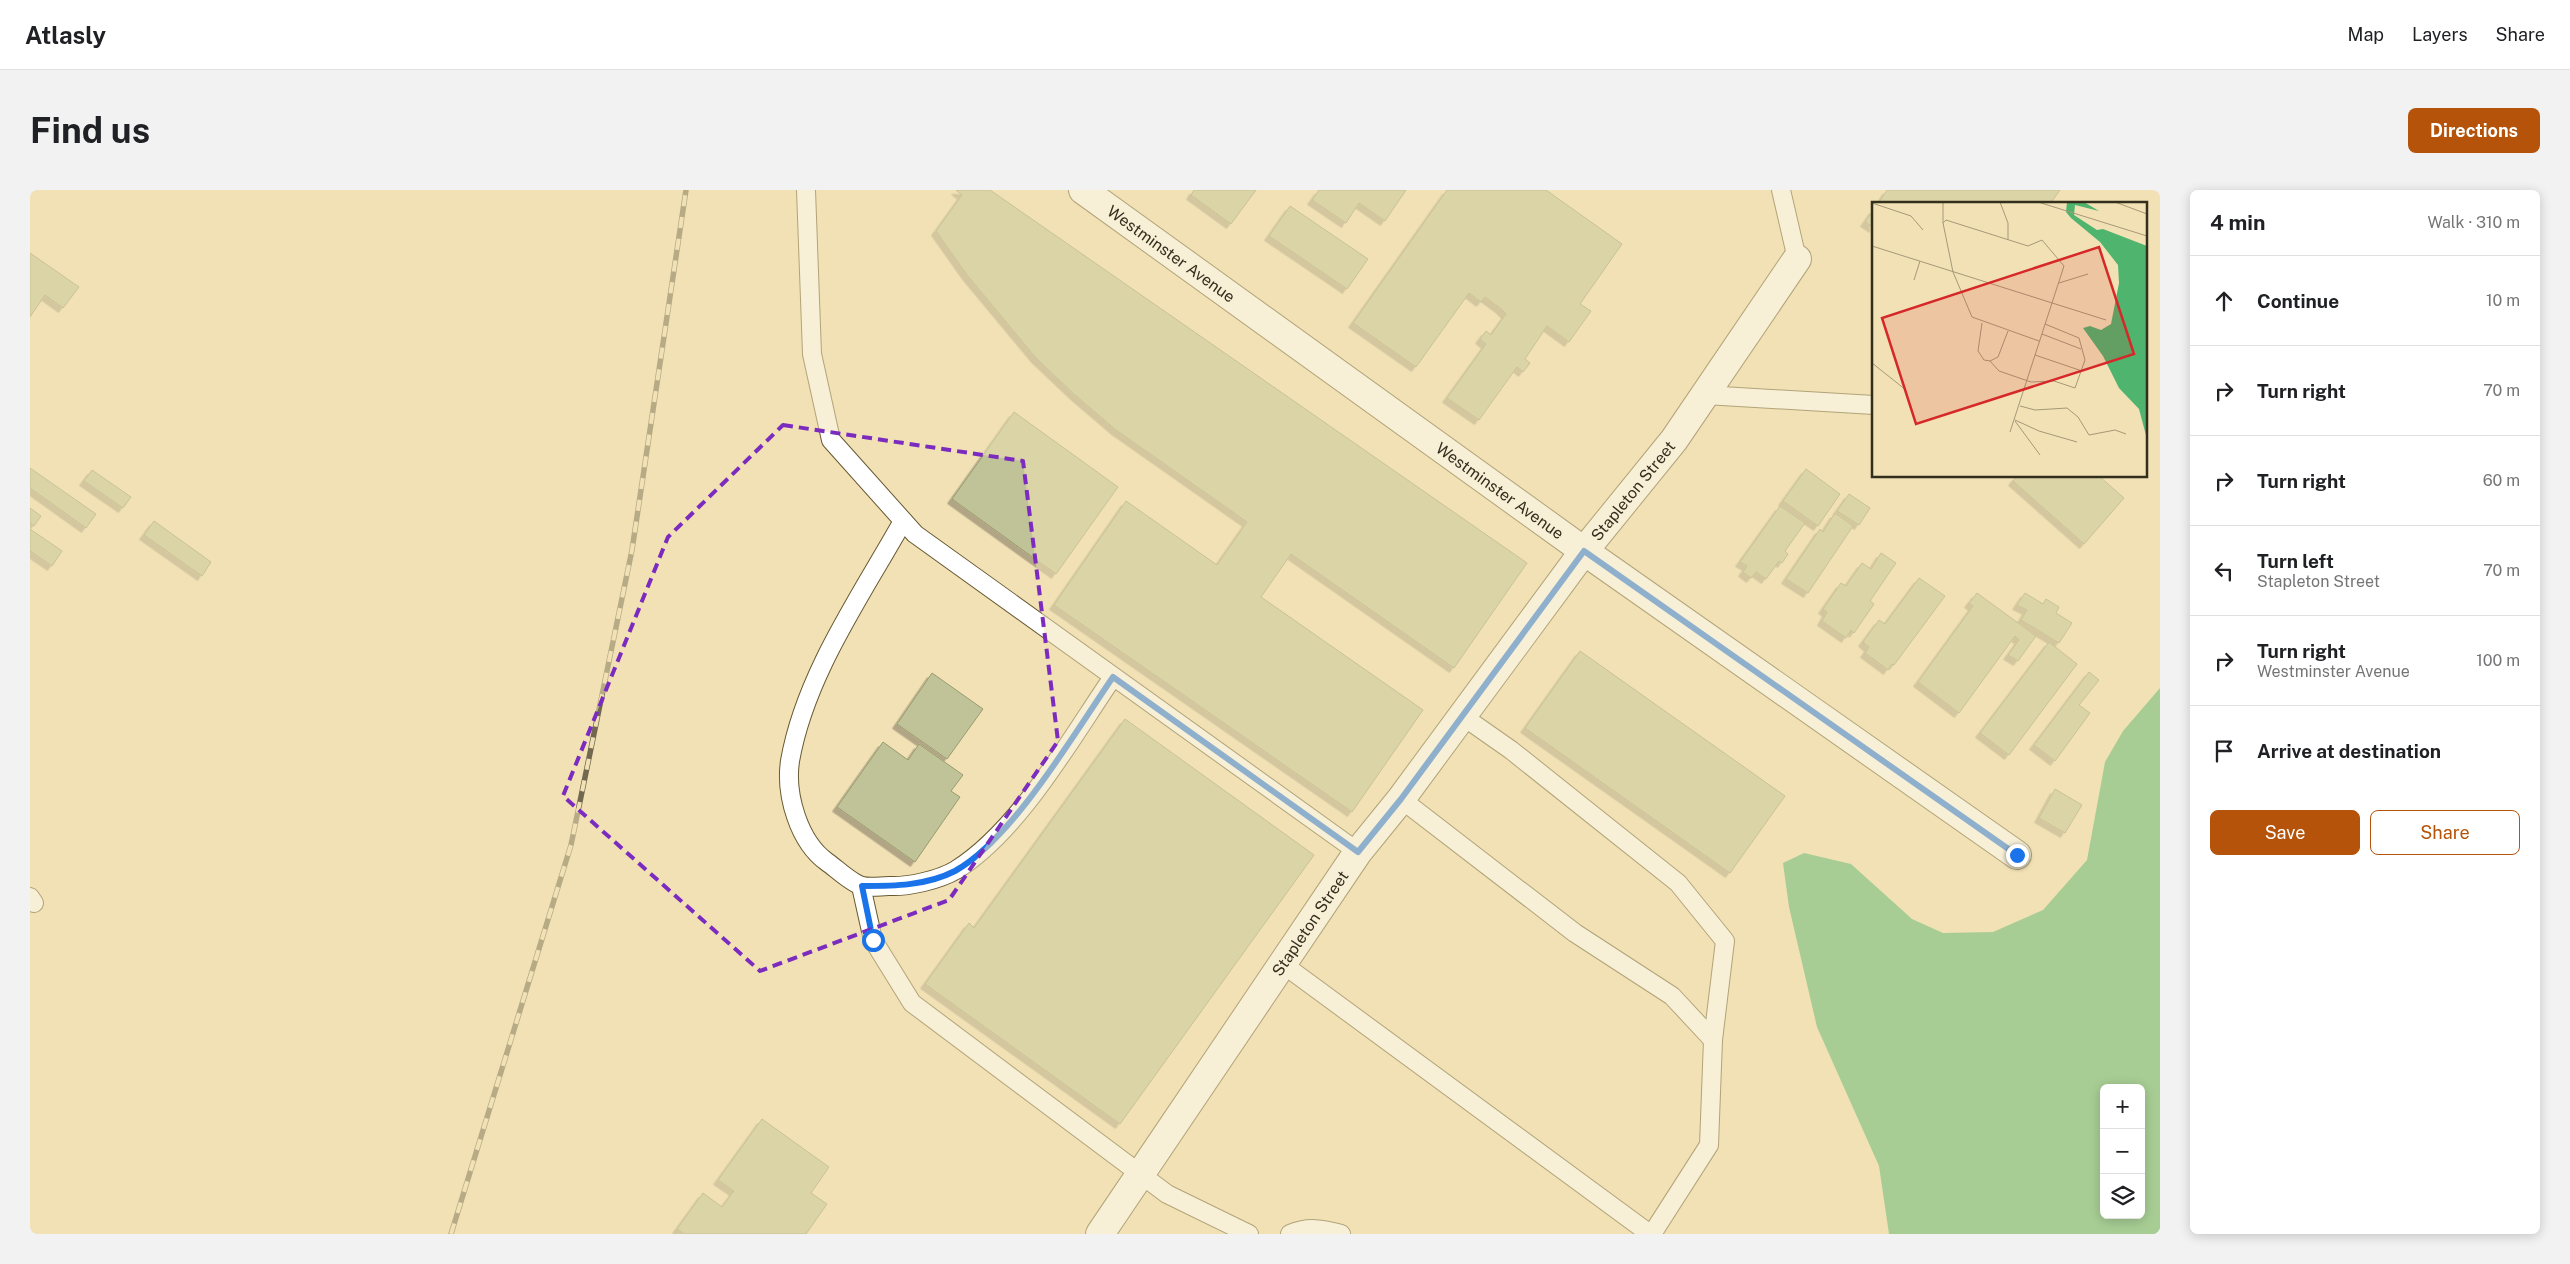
<!DOCTYPE html>
<meta charset="utf-8">
<style>
body{margin:0;font-family:"Public Sans",sans-serif;background:#f2f2f2;color:#202124}
.controls{position:absolute;right:15px;bottom:15px;display:grid;overflow:hidden;border-radius:8px;box-shadow:0 2px 12px #0003}
.controls button{width:45px;height:45px;display:grid;place-items:center;padding:0;border:0;border-bottom:1px solid #e0e0e0;background:#fff;color:#202124;font:25px sans-serif}
.stop{position:absolute;width:15px;height:15px;margin:-11px;border:4px solid #1a73e8;border-radius:50%;background:#fff}
.stop.end{background:#1a73e8;border-color:#fff;box-shadow:0 1px 5px #0008}
.list{margin:0;padding:0;list-style:none}
h2{display:flex;justify-content:space-between;align-items:center;height:65px;margin:0;padding:0 20px;font-size:21px}
h2 small{font-size:16px;font-weight:400;color:#757577}
.list li{display:grid;grid-template-columns:32px 1fr auto;gap:15px;align-items:center;box-sizing:border-box;height:90px;padding:0 20px;border-top:1px solid #e0e0e0}
.list b{display:block;font-size:19px;white-space:nowrap}
.list p{margin:0;font-size:16px;white-space:nowrap;color:#757577}
.list em{font-size:16px;font-style:normal;color:#757577}
.actions{display:flex;gap:10px;padding:15px 20px}
.actions a{flex:1;padding:11px 0;border:1px solid #b45309;border-radius:8px;text-align:center;font-size:18px;color:#b45309}
.actions .main{background:#b45309;color:#fff}
.icon{flex:none;width:28px;height:28px;fill:none;stroke:currentColor;stroke-width:2;stroke-linecap:round;stroke-linejoin:round}
.map{position:relative;flex:none;width:2130px;height:1044px;overflow:hidden;border-radius:8px}
header{display:flex;align-items:center;gap:30px;box-sizing:border-box;height:70px;padding:0 25px;background:#fff;border-bottom:1px solid #e0e0e0}
header strong{font-size:24px}
nav{display:flex;gap:28px;margin-inline-start:auto;font-size:18px}
.intro{display:flex;align-items:center;justify-content:space-between;box-sizing:border-box;height:120px;padding:0 30px}
h1{margin:0;font-size:35px}
.button{padding:12px 22px;border-radius:8px;background:#b45309;color:#fff;font-size:18px;font-weight:700}
main{display:flex;gap:30px;padding:0 30px}
aside{flex:1;background:#fff;border-radius:8px;box-shadow:0 2px 12px #0003}
.map>svg:first-child{display:block}
</style>
<header>
<strong>Atlasly</strong>
<nav><a>Map</a><a>Layers</a><a>Share</a></nav>
</header>
<div class="intro"><h1>Find us</h1><a class="button">Directions</a></div>
<main>
<div class="map">
<svg width="2130" height="1044" viewBox="0 0 2130 1044">
<defs>
<filter id="shadow"><feDropShadow dx="-4.5" dy="4.5" stdDeviation="0" flood-color="#0004"/></filter>
</defs>
<rect width="100%" height="100%" fill="#f1e1b5"/>
<path fill="#4fb46e" fill-rule="evenodd" d="M2130 498V1044H1859L1849 976 1787 837 1759 717 1753 673 1774 663 1821 674 1882 729 1913 743 1963 742 2013 720 2057 670 2075 572 2093 541ZM2074 898H2111V1025H2074Z"/>
<g fill="#c0c397" stroke="#989b70" filter="url(#shadow)">
<path d="M960 0 1497 373 1424 478 1261 364 1231 407 1393 520 1322 622 1024 415 1096 311 1187 375 1217 332 1086 240 1045 205 1006 168 937 85 906 41 932 5 926 0Z"/>
<path d="M1164 0H1226L1201 34 1161 5Z"/>
<path d="M1289 0H1376L1355 31 1329 13 1316 33 1282 10Z"/>
<path d="M1417 0H1516L1592 54 1550 114 1561 121 1539 152 1517 136 1495 169 1500 173 1493 182 1487 177 1449 230 1417 208 1456 154 1450 149 1456 141 1461 145 1476 124 1470 118 1455 107 1451 112 1439 103 1386 177 1323 133Z"/>
<path d="M1857 0H2030L2020 14H1848Z"/>
<path d="M1260 16 1338 69 1317 99 1239 46Z"/>
<path d="M1844 19V38L1835 32Z"/>
<path d="M0 63 49 97 33 118 15 105 0 127Z"/>
<path d="M984 222 1088 297 1026 384 922 309Z"/>
<path d="M0 278 66 324 56 338 0 298Z"/>
<path d="M1776 279 1810 304 1788 336 1753 311Z"/>
<path d="M62 280 101 307 93 318 54 291Z"/>
<path d="M1987 286H2069L2094 308 2054 354 1983 291Z"/>
<path d="M1819 304 1840 318 1829 335 1807 321Z"/>
<path d="M1750 316 1775 333 1755 361 1758 364 1752 373 1749 371 1736 389 1726 382 1721 388 1713 382 1717 376 1710 372Z"/>
<path d="M0 318 11 326 4 336 0 333Z"/>
<path d="M1805 323 1823 336 1778 403 1756 389 1790 339 1793 342Z"/>
<path d="M124 331 181 372 172 386 114 345Z"/>
<path d="M0 339 32 361 22 376 0 361Z"/>
<path d="M1851 363 1866 373 1840 411 1844 414 1824 443 1821 440 1816 448 1792 431 1797 422 1793 419 1811 393 1816 396 1832 373 1841 379Z"/>
<path d="M1889 388 1915 406 1864 475 1862 474 1858 480 1835 463 1839 457 1833 452 1849 430 1855 434Z"/>
<path d="M1947 403 2006 446 1988 471 1978 465 1989 450 1985 446 1929 523 1888 492 1943 416 1939 413Z"/>
<path d="M1995 403 2013 414 2016 409 2029 417 2026 423 2042 433 2029 453 1991 430 1997 420 1987 415Z"/>
<path d="M2019 452 2047 474 1979 565 1950 543Z"/>
<path d="M1550 461 1755 606 1700 683 1495 538Z"/>
<path d="M2059 482 2069 490 2049 515 2060 523 2025 571 2004 555Z"/>
<path d="M902 483 953 519 917 569 867 534Z"/>
<path d="M1095 529 1284 665 1090 934 895 794 939 733 944 738Z"/>
<path d="M853 552 878 570 889 554 933 585 921 601 930 607 885 672 807 617Z"/>
<path d="M2025 599 2052 615 2035 643 2009 628Z"/>
<path d="M732 929 799 977 781 1003 797 1014 776 1044H654L647 1039 673 1003 692 1017 704 1001 688 990Z"/>
</g>
<g fill="none" stroke-linecap="round" stroke-linejoin="round">
<defs>
<g id="lane">
<path d="M776 0 782 164 801 250 885 344 1328 662"/>
<path d="M1751 0 1767 69"/>
<path d="M1675 205 1844 215"/>
<path d="M873 331C831 406 775 485 760 571 755 605 769 652 797 672 807 679 821 693 832 696 840 698 851 696 859 696 878 697 909 690 926 680 990 640 1041 548 1083 487"/>
<path d="M1431 525 1481 560 1648 693 1695 751 1683 850 1679 955 1622 1044"/>
<path d="M1371 609 1545 743 1642 806 1683 850"/>
<path d="M831 696 843 750 882 813 1137 1004 1219 1044"/>
<path d="M0 707 4 713"/>
<path d="M1254 775 1620 1044"/>
<path d="M1260 1044C1278 1036 1293 1039 1311 1044"/>
</g>
<g id="street">
<path id="s1" d="M1053 0 1554 361 1987 665"/>
<path id="s2" d="M1070 1044 1328 662 1371 609 1554 361 1644 250 1767 69"/>
</g>
</defs>
<use href="#lane" stroke="#675932" stroke-width="20"/>
<use href="#street" stroke="#675932" stroke-width="30"/>
<use href="#lane" stroke="#fff" stroke-width="18"/>
<use href="#street" stroke="#fff" stroke-width="28"/>
<defs>
<path id="rail" d="M421 1044 541 655 602 360 656 0"/>
</defs>
<use href="#rail" stroke="#72684f" stroke-width="5.5"/>
<use href="#rail" stroke="#f1e1b5" stroke-width="4" stroke-dasharray="11" stroke-linecap="butt"/>
</g>
<g fill="none" stroke-linecap="round" stroke-linejoin="round">
<path stroke="#1a73e8" stroke-width="6" d="M843 750 832 696C863 696 896 696 925 681 983 649 1045 542 1083 487L1328 662 1371 609 1554 361 1987 665"/>
</g>
<path d="M0 0H2130V1044H0ZM753 235 993 271 1028 551 919 710 730 781 533 606 638 347Z" fill="#f1e1b5" fill-opacity=".55" fill-rule="evenodd"/>
<path fill="none" stroke="#7b2cbf" stroke-width="4" stroke-dasharray="10 6" stroke-linejoin="round" d="M753 235 993 271 1028 551 919 710 730 781 533 606 638 347Z"/>
<g text-anchor="middle" stroke-width="5" stroke-linejoin="round" paint-order="stroke">
<g font-size="16" fill="#342e1d" stroke="#f1e1b5">
<text dy="6" stroke="none"><textPath href="#s1" startOffset="109">Westminster Avenue</textPath></text>
<text dy="6" stroke="none"><textPath href="#s1" startOffset="514">Westminster Avenue</textPath></text>
<text dy="6" stroke="none"><textPath href="#s2" startOffset="915">Stapleton Street</textPath></text>
<text dy="6" stroke="none"><textPath href="#s2" startOffset="375">Stapleton Street</textPath></text>
</g>
</g>
<g transform="translate(1842 12)">
<rect width="275" height="275" fill="#f1e1b5"/>
<path d="M195 0H212L227 9 203 3 202 13 225 28 231 27 275 44V237L267 207 247 186 231 154 211 126 218 124 229 128 239 122 247 81 246 63 228 40 199 16 194 10Z" fill="#4fb46e"/>
<path fill="none" stroke="#a59978" stroke-width="1" d="M128 0 136 21V38M166 0 275 34M243 0 275 12M0 1 39 14 51 28M71 21V0M0 44 234 118M42 78 48 59M187 81 216 72M110 121 106 149 112 158 118 159 126 155 136 129M170 132 209 147M163 153 210 169M118 159 127 169 159 180 182 179 203 186 213 158 207 136 173 122M0 161 34 188M148 204 163 208 195 206 206 215 217 233 243 228 254 232M143 218 167 229 205 240M143 219 168 253M138 230 192 64 170 38 156 44 74 18 71 21 81 70 100 115 167 139"/>
<path fill="#d62828" fill-opacity="0.15" stroke="#d62828" stroke-width="2.5" d="M227 45 262 152 44 222 10 116Z"/>
<rect width="275" height="275" fill="none" stroke="#342e1d" stroke-width="2.5"/>
</g>
</svg>
<div class="controls">
<button>+</button>
<button>−</button>
<button><svg class="icon" aria-label="layers" viewBox="0 0 24 24"><path d="M12 4l9 5-9 5-9-5zM3 14l9 5 9-5"/></svg></button>
</div>
<div class="stop" style="left:843px;top:750px"></div>
<div class="stop end" style="left:1987px;top:665px"></div>
</div>
<aside>
<h2>4 min<small>Walk · 310 m</small></h2>
<ul class="list">
<li><svg class="icon" aria-label="ahead" viewBox="0 0 24 24"><path d="M12 20V5M6 11l6-6 6 6"/></svg><div><b>Continue</b></div><em>10 m</em></li>
<li><svg class="icon" aria-label="right" viewBox="0 0 24 24"><path d="M7 20v-9h11M14 6l5 5-5 5"/></svg><div><b>Turn right</b></div><em>70 m</em></li>
<li><svg class="icon" aria-label="right" viewBox="0 0 24 24"><path d="M7 20v-9h11M14 6l5 5-5 5"/></svg><div><b>Turn right</b></div><em>60 m</em></li>
<li><svg class="icon" aria-label="left" viewBox="0 0 24 24"><path d="M17 20v-9H6M10 6l-5 5 5 5"/></svg><div><b>Turn left</b><p>Stapleton Street</p></div><em>70 m</em></li>
<li><svg class="icon" aria-label="right" viewBox="0 0 24 24"><path d="M7 20v-9h11M14 6l5 5-5 5"/></svg><div><b>Turn right</b><p>Westminster Avenue</p></div><em>100 m</em></li>
<li><svg class="icon" aria-label="arrive" viewBox="0 0 24 24"><path d="M6 21V4h12l-3 4 3 4H6"/></svg><div><b>Arrive at destination</b></div></li>
</ul>
<div class="actions"><a class="main">Save</a><a>Share</a></div>
</aside>
</main>
